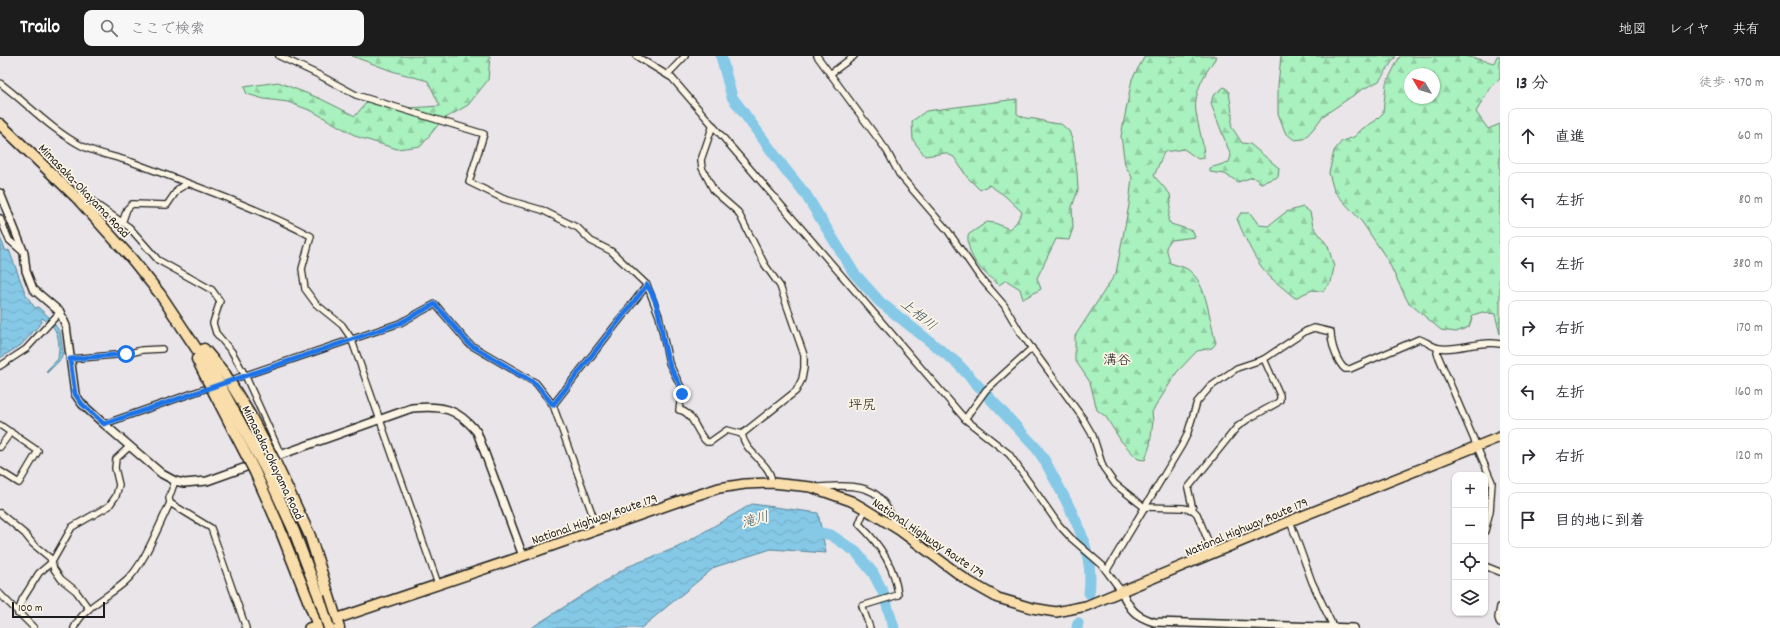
<!DOCTYPE html>
<html lang="ja">
<meta charset="utf-8">
<style>
body{margin:0;font-family:Dekko,"Klee One",sans-serif;background:#f7f7f7;color:#2b2b33}
.controls{position:absolute;right:12px;bottom:12px;display:grid;overflow:hidden;border-radius:8px;box-shadow:0 1px 3px #0004}
.controls button{width:36px;height:36px;display:grid;place-items:center;padding:0;border:0;border-bottom:1px solid #e1e1e2;background:#fff;color:#2b2b33;font:20px sans-serif}
.compass{position:absolute;left:1404px;top:12px;width:36px;height:36px;border-radius:50%;background:#fff;box-shadow:0 1px 3px #0004;rotate:308deg}
.scale{position:absolute;left:12px;bottom:10px;width:93px;box-sizing:border-box;padding-left:4px;border:2px solid #1c1c1c;border-top:0;font-size:11px;line-height:14px;white-space:nowrap;color:#1c1c1c;-webkit-text-stroke:3px #fcf5e5;paint-order:stroke}
.stop{position:absolute;width:12px;height:12px;margin:-9px;border:3px solid #1a73e8;border-radius:50%;background:#fff}
.stop.end{background:#1a73e8;border-color:#fff;box-shadow:0 1px 4px #0008}
.list{margin:0;padding:0;list-style:none}
h2{display:flex;justify-content:space-between;align-items:center;height:52px;margin:0;padding:0 16px;font-size:17px}
h2 small{font-size:13px;font-weight:400;color:#7c7c81}
.list li{display:grid;grid-template-columns:26px 1fr auto;gap:12px;align-items:center;box-sizing:border-box;height:56px;margin:0 8px 8px;padding:0 8px;border:1px solid #e1e1e2;border-radius:8px}
.list b{display:block;font-size:15px;white-space:nowrap}
.list em{font-size:13px;font-style:normal;color:#7c7c81}
.icon{flex:none;width:22px;height:22px;fill:none;stroke:currentColor;stroke-width:2;stroke-linecap:round;stroke-linejoin:round}
.map{position:relative;flex:none;width:1500px;height:572px;overflow:hidden}
header{display:flex;align-items:center;gap:24px;box-sizing:border-box;height:56px;padding:0 20px;background:#1c1c1c;color:#fff}
header strong{font-size:19px}
nav{display:flex;gap:22px;margin-inline-start:auto;font-size:14px}
.search{width:280px;height:36px;background:#f7f7f7;display:flex;align-items:center;gap:10px;box-sizing:border-box;padding:0 14px;border-radius:8px;color:#7c7c81;font-size:15px}
main{display:flex}
aside{flex:1;background:#fff}
.map>svg:first-child{display:block}
</style>
<header>
<strong>Trailo</strong>
<div class="search"><svg class="icon" aria-label="search" viewBox="0 0 24 24"><circle cx="10" cy="10" r="6"/><path d="M15 15l6 6"/></svg>ここで検索</div>
<nav><a>地図</a><a>レイヤ</a><a>共有</a></nav>
</header>
<main>
<div class="map">
<svg width="1500" height="572" viewBox="0 0 1500 572">
<defs>
<pattern id="forest-firs" width="22" height="20" patternUnits="userSpaceOnUse"><rect width="22" height="20" fill="#a9f1be"/><path d="M5 1l3.5 6h-7zM16 11l3.5 6h-7z" fill="#91cea3"/></pattern>
<pattern id="water-waves" width="16" height="10" patternUnits="userSpaceOnUse"><rect width="16" height="10" fill="#85c9e7"/><path d="M0 5q4-4 8 0t8 0" fill="none" stroke="#72acc6"/></pattern>
</defs>
<rect width="100%" height="100%" fill="#e9e5e9"/>
<filter id="ink" filterUnits="userSpaceOnUse"><feTurbulence type="fractalNoise" baseFrequency=".025" numOctaves="2"/><feDisplacementMap in="SourceGraphic" scale="8" xChannelSelector="R" yChannelSelector="G"/><feConvolveMatrix kernelMatrix="1 2 1 2 8 2 1 2 1" color-interpolation-filters="sRGB"/></filter>
<g filter="url(#ink)">
<g fill="url(#forest-firs)" stroke="#62866d" fill-rule="evenodd">
<path d="M352 0H490L488 24 468 49 442 64 421 90 397 93 358 81 312 55 288 46 264 43 247 38 244 31 278 26 321 43 355 60 366 47V42L409 52 440 50 428 25 392 15Z"/>
<path d="M1145 0H1217C1206 16 1193 35 1196 56 1198 72 1204 86 1204 102L1198 103 1184 93 1164 96 1154 120 1170 138 1171 146 1168 164 1171 168 1193 175 1195 181 1171 184 1166 191 1170 207C1175 209 1182 210 1187 213 1208 226 1209 266 1216 287L1212 292 1197 295 1177 316 1152 356 1153 365 1150 389 1145 404 1138 403 1121 385 1106 361 1097 354 1090 326 1075 304V280L1116 217 1129 149 1132 121 1125 109 1121 80 1132 23Z"/>
<path d="M1281 0H1396L1379 25 1361 34 1323 60 1314 72 1304 83 1294 84 1285 76 1278 57V29Z"/>
<path d="M1400 0H1465L1494 7 1497 0H1500V23L1491 30 1476 56 1488 73 1500 68V278L1495 258 1482 256 1473 259 1469 271 1456 276 1441 274 1408 246 1387 203 1362 166 1334 135 1329 117 1334 95 1342 85 1354 81 1362 73 1375 65 1383 57 1386 28ZM1410 18H1434V42H1410Z"/>
<path d="M1224 31 1229 35C1230 45 1234 61 1231 70L1242 87 1250 88 1279 112 1278 121 1261 127 1253 121 1238 126 1225 118 1210 116V112L1229 106 1231 100 1211 48 1213 40Z"/>
<path d="M1017 43V58C1026 63 1026 62 1035 63 1045 65 1051 68 1061 68L1069 75 1073 86 1077 117 1078 134 1072 151 1073 172 1069 184 1056 183 1037 222 1041 233 1023 243 1020 233 1006 224 999 229C982 215 967 203 968 179L987 166 995 167 1009 173 1016 167 1022 156 1004 139 989 129 980 134 967 121 954 101 945 97 925 100 913 84 912 65 926 55Z"/>
<path d="M1303 151 1310 156 1313 170 1328 190 1334 211 1331 226 1323 235 1312 234 1295 242C1287 235 1279 229 1271 222 1255 206 1246 184 1237 163L1241 157H1250L1259 169 1268 170 1286 156Z"/>
</g>
<g fill="url(#water-waves)" stroke="#5b8496">
<path d="M0 182 6 195 9 194 26 239 35 252 38 251 50 262 60 276 63 297 60 304 47 317 46 315 58 303C60 286 60 272 42 262L41 264 42 266 21 289 0 302Z"/>
<path d="M752 448 818 457 826 497 771 493 715 511 641 572H531L627 511 678 491Z"/>
</g>
<g fill="none" stroke-linecap="round" stroke-linejoin="round">
<g stroke="#85c9e7" stroke-width="11">
<path d="M721 0 732 41 785 113 806 139 854 217 880 246 957 307 1037 393 1045 405C1066 446 1096 489 1089 537"/>
<path d="M809 474 831 479 856 496 873 517 883 536 894 572"/>
<path d="M1077 572 1078 567"/>
</g>
<defs>
<g id="minor">
<path d="M279 0 319 19 356 39 484 78 469 126 504 143 542 154 578 172 591 185 611 195 647 229 659 260 669 307 682 333 679 354C694 356 696 378 707 386H710L727 374 742 378"/>
<path d="M636 0 672 22 965 363 1009 398 1059 469 1071 482 1102 509 1122 536"/>
<path d="M817 0 887 95 899 118 948 175 979 220 1004 249 1020 276 1082 361 1093 380 1103 411 1115 428 1144 451 1183 452 1193 454 1197 458 1213 497"/>
<path d="M668 18 685 0"/>
<path d="M830 18 854 0"/>
<path d="M0 27C28 48 51 74 82 90 100 99 119 101 137 108 195 130 256 151 311 180L302 213 305 233 316 248 342 269 351 282 438 528"/>
<path d="M713 69 701 104 702 112 714 135 738 156 765 209 780 230 804 299V312L802 323 796 335 742 378C745 398 771 406 772 427"/>
<path d="M81 135 97 149 129 171 158 204 212 234 220 245 213 267 216 277 232 296 245 319 281 399"/>
<path d="M0 162 9 184 24 197"/>
<path d="M122 167 127 153 132 148 167 149 178 133 187 128"/>
<path d="M1438 292 1437 297 1492 426 1490 455 1485 475"/>
<path d="M70 303 126 298 142 294 162 293"/>
<path d="M0 310 26 293 60 256"/>
<path d="M228 325 400 267 435 248 469 288 536 327 553 349 598 474"/>
<path d="M553 349 647 229"/>
<path d="M965 363 986 334 1032 292"/>
<path d="M104 368 213 330"/>
<path d="M0 369 38 395 19 427 0 415"/>
<path d="M0 391 11 376"/>
<path d="M818 431C836 430 864 427 878 440 887 448 892 461 898 472"/>
<path d="M170 447 211 472 246 572"/>
<path d="M865 453 859 468C879 487 895 511 898 539L862 550 870 572"/>
<path d="M1193 454 1188 432 1237 371 1248 363 1277 347 1280 344V339L1264 303"/>
<path d="M0 457 25 478 33 488 50 502 54 513 61 523 76 535 89 553"/>
<path d="M1290 465 1312 526 1331 566 1332 571"/>
<path d="M1485 510 1500 516"/>
<path d="M1107 514 1182 389 1187 379 1197 346 1210 331 1237 312 1264 303 1306 275 1314 272 1331 276C1331 287 1336 305 1345 313H1350L1419 283C1426 285 1432 291 1439 292 1459 295 1478 284 1500 288"/>
<path d="M0 538 34 572"/>
<path d="M1500 551 1498 562 1500 568"/>
<path d="M18 558 22 544 39 517 52 506 72 471 109 450 116 440 119 429 115 412 116 403 129 391"/>
<path d="M74 572C84 550 109 541 126 525 144 509 159 469 170 447L169 442 175 425"/>
</g>
<g id="tertiary">
<path d="M0 137 24 197 26 215 33 233 60 256 66 270 75 338 82 348 104 368 162 418 175 425 184 427 207 425 412 352C442 349 457 352 477 376L523 500"/>
<path d="M1122 536C1130 554 1135 560 1154 566L1354 572"/>
</g>
<path id="trunk" d="M309 572 523 500 691 441 719 432 745 428 772 427 811 431 851 445 865 453 899 474 968 525 998 542 1032 552 1056 556 1086 550 1290 465 1500 381"/>
<g id="motorway">
<path d="M0 68 76 141 132 203 160 238 216 322"/>
<path d="M204 293 225 318"/>
<path d="M197 303 208 325"/>
<path d="M275 406 310 480 339 572"/>
<path d="M265 412 294 475 319 541"/>
<path d="M255 416 278 468 319 572"/>
</g>
</defs>
<use href="#minor" stroke="#1c1c1c" stroke-width="8"/>
<use href="#tertiary" stroke="#1c1c1c" stroke-width="10"/>
<use href="#trunk" stroke="#1c1c1c" stroke-width="12"/>
<use href="#motorway" stroke="#1c1c1c" stroke-width="13"/>
<use href="#minor" stroke="#fcf5e5" stroke-width="5.5"/>
<use href="#tertiary" stroke="#fcf5e5" stroke-width="7"/>
<use href="#trunk" stroke="#f9deab" stroke-width="9"/>
<use href="#motorway" stroke="#f9deab" stroke-width="10"/>
<defs>
<g id="motorway-bridge">
<path d="M225 318 250 359 275 406"/>
<path d="M216 322 265 412"/>
<path d="M208 325 255 416"/>
<path d="M319 541 329 572"/>
</g>
</defs>
<use href="#motorway-bridge" stroke="#1c1c1c" stroke-width="13" stroke-linecap="butt"/>
<use href="#motorway-bridge" stroke="#f9deab" stroke-width="10"/>
</g>
</g>
<g fill="none" stroke-linecap="round" stroke-linejoin="round" filter="url(#ink)">
<path stroke="#1a73e8" stroke-width="5" d="M126 298 70 303 75 338 82 348 104 368 400 267 435 248 469 288 536 328 553 349 647 229C663 252 660 282 669 307 672 318 682 327 682 338"/>
</g>
<g text-anchor="middle" stroke-width="3.5" stroke-linejoin="round" paint-order="stroke">
<g font-size="13" fill="#1c1c1c" stroke="#fcf5e5">
<text transform="translate(85 134) rotate(46)" y="5">Mimasaka-Okayama Road</text>
<text transform="translate(274 406) rotate(64)" y="5">Mimasaka-Okayama Road</text>
<text transform="translate(594 462) rotate(-19)" y="5">National Highway Route 179</text>
<text transform="translate(1246 470) rotate(-23)" y="5">National Highway Route 179</text>
<text transform="translate(929 481) rotate(34)" y="5">National Highway Route 179</text>
</g>
<g font-size="14" font-style="italic" fill="#415963" stroke="#fcf5e5">
<text transform="translate(919 258) rotate(39)" y="5">上相川</text>
<text transform="translate(755 463) rotate(-15)" y="5">滝川</text>
</g>
<g font-size="14" fill="#1c1c1c" stroke="#fcf5e5">
<text x="1117" y="308">溝谷</text>
<text x="862" y="353">坪尻</text>
</g>
</g>
</svg>
<div class="controls">
<button>+</button>
<button>−</button>
<button><svg class="icon" aria-label="locate" viewBox="0 0 24 24"><circle cx="12" cy="12" r="6"/><path d="M12 2v4M12 18v4M2 12h4M18 12h4"/></svg></button>
<button><svg class="icon" aria-label="layers" viewBox="0 0 24 24"><path d="M12 4l9 5-9 5-9-5zM3 14l9 5 9-5"/></svg></button>
</div>
<svg class="compass" viewBox="-18 -18 36 36"><path d="M0-13l5 13h-10z" fill="#e53935"/><path d="M0 13l5-13h-10z" fill="#7c7c81"/></svg>
<div class="scale">100 m</div>
<div class="stop" style="left:126px;top:298px"></div>
<div class="stop end" style="left:682px;top:338px"></div>
</div>
<aside>
<h2>13 分<small>徒歩 · 970 m</small></h2>
<ul class="list">
<li><svg class="icon" aria-label="ahead" viewBox="0 0 24 24"><path d="M12 20V5M6 11l6-6 6 6"/></svg><div><b>直進</b></div><em>60 m</em></li>
<li><svg class="icon" aria-label="left" viewBox="0 0 24 24"><path d="M17 20v-9H6M10 6l-5 5 5 5"/></svg><div><b>左折</b></div><em>80 m</em></li>
<li><svg class="icon" aria-label="left" viewBox="0 0 24 24"><path d="M17 20v-9H6M10 6l-5 5 5 5"/></svg><div><b>左折</b></div><em>380 m</em></li>
<li><svg class="icon" aria-label="right" viewBox="0 0 24 24"><path d="M7 20v-9h11M14 6l5 5-5 5"/></svg><div><b>右折</b></div><em>170 m</em></li>
<li><svg class="icon" aria-label="left" viewBox="0 0 24 24"><path d="M17 20v-9H6M10 6l-5 5 5 5"/></svg><div><b>左折</b></div><em>160 m</em></li>
<li><svg class="icon" aria-label="right" viewBox="0 0 24 24"><path d="M7 20v-9h11M14 6l5 5-5 5"/></svg><div><b>右折</b></div><em>120 m</em></li>
<li><svg class="icon" aria-label="arrive" viewBox="0 0 24 24"><path d="M6 21V4h12l-3 4 3 4H6"/></svg><div><b>目的地に到着</b></div></li>
</ul>
</aside>
</main>
